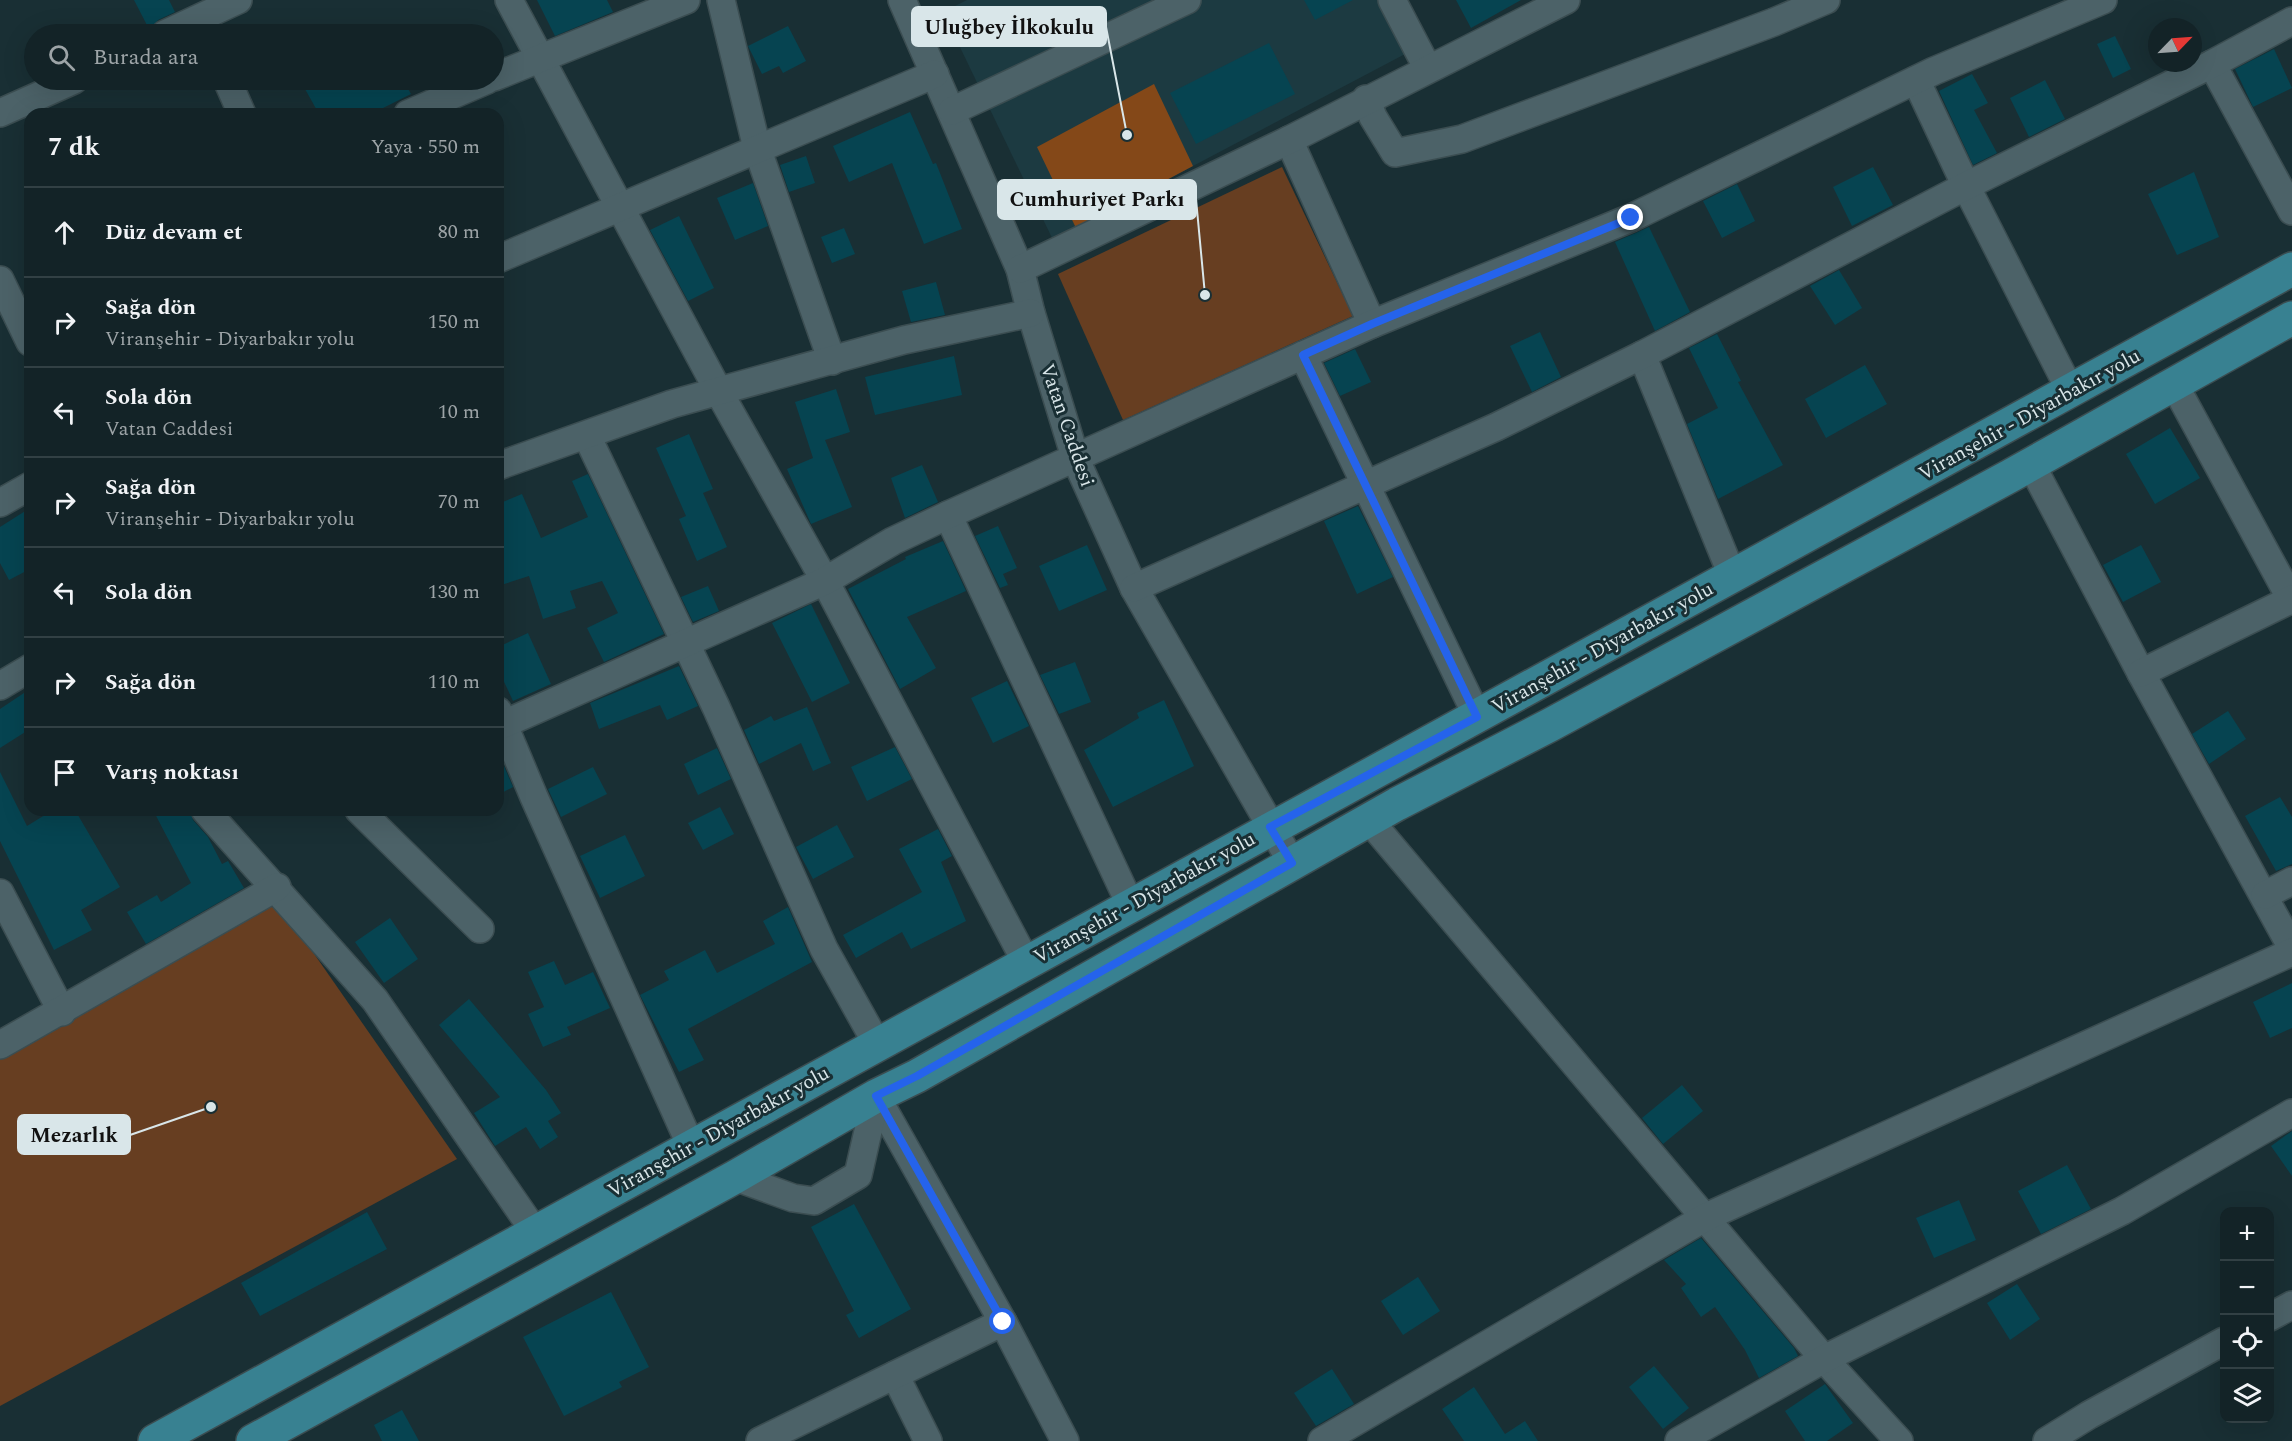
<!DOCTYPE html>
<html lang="tr">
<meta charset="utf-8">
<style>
body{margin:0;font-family:Spectral,serif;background:#202f33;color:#f1f3f6}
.controls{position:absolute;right:18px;bottom:18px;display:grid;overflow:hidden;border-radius:12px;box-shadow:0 6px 24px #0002}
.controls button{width:54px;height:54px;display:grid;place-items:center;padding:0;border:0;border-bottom:2px solid #324044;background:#132327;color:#f1f3f6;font:30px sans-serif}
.compass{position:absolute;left:2148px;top:18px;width:54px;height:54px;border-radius:50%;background:#132327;box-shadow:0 6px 24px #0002;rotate:65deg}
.stop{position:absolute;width:18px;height:18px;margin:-14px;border:4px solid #2563eb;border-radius:50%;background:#fff}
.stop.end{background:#2563eb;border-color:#fff;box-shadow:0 2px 6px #0008}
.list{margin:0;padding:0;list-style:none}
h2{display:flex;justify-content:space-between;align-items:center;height:78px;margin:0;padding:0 24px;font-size:26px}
h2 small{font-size:20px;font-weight:400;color:#9da4a7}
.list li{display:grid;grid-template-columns:39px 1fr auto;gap:18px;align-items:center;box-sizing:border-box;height:90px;padding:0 24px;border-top:2px solid #324044}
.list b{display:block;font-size:22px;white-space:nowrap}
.list p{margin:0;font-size:20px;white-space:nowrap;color:#9da4a7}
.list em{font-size:20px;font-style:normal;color:#9da4a7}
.icon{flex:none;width:33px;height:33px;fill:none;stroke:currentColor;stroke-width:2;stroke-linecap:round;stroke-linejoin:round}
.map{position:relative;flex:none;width:2292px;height:1441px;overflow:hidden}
.search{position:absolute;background:#132327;box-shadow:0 6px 24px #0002;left:24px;top:24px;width:480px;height:66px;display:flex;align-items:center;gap:15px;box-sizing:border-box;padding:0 21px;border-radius:33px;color:#9da4a7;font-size:22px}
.panel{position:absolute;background:#132327;box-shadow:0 6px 24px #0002;left:24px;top:108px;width:480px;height:708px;border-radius:18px}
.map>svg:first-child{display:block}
</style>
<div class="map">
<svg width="2292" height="1441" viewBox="0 0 2292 1441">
<rect width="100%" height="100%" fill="#192f34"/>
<path fill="#1c3a41" d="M967 0H1379L1407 53 1053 240 943 12Z"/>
<g fill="#673e21">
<path d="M1282 167 1353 316 1123 420 1058 274Z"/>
<path d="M278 902 457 1159 0 1406V1056L268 903Z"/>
</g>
<path fill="#844818" d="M1154 84 1193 166 1076 228 1037 147Z"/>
<g fill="#064451">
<path d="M134 0H169L175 12 158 20 150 31Z"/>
<path d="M537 0H607L613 12 555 36Z"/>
<path d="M1304 0H1353L1315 20Z"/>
<path d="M1456 0H1521L1471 28Z"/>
<path d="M788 26 806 61 783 73 779 66 762 74 748 46Z"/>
<path d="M2115 36 2131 69 2113 78 2097 44Z"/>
<path d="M1269 43 1295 94 1196 144 1170 93Z"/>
<path d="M2274 49 2292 88 2253 107 2235 69Z"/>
<path d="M1972 74 1988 103 1974 110 1997 153 1973 165 1939 91Z"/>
<path d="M300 80H403L411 94 383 108 386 114H319Z"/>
<path d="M2045 80 2065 119 2029 137 2010 98Z"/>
<path d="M910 112 933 164 936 163 962 229 924 244 892 163 849 182 833 146Z"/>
<path d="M806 156 815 183 789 192 780 165Z"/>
<path d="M1873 167 1893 205 1852 226 1833 187Z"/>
<path d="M2194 172 2219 237 2177 255 2148 194Z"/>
<path d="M753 183 768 226 735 240 717 198Z"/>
<path d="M1737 184 1755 221 1722 238 1703 201Z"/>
<path d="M679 216 714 288 688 301 650 230Z"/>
<path d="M1649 227 1690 312 1655 331 1615 242Z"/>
<path d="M844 228 855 254 832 263 821 237Z"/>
<path d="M1839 270 1862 308 1835 325 1810 286Z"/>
<path d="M936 282 945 315 911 322 902 291Z"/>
<path d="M1540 332 1561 377 1532 392 1510 346Z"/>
<path d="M1717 334 1741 381 1738 382 1783 465 1718 499 1687 424 1718 408 1689 348Z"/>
<path d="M1355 349 1371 382 1340 396 1324 363Z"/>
<path d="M954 356 962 395 875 415 865 377Z"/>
<path d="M1865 365 1887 404 1826 438 1805 399Z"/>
<path d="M836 389 850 432 825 440 852 507 811 524 787 469 813 458 795 402Z"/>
<path d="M2170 428 2200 478 2155 504 2126 454Z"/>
<path d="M689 434 713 489 703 493 727 547 697 561 679 519 686 516 656 448Z"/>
<path d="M922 465 938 502 905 518 891 478Z"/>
<path d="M588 474 664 634 604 662 587 628 618 613 602 581 570 591 576 608 543 619 529 576 498 586V504L522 494 541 538 588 517 572 481Z"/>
<path d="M1358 506 1393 577 1357 594 1324 521Z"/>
<path d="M30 508V569L9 580 0 563V527Z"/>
<path d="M998 526 1017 568 1003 574 1008 585 1000 588 975 536Z"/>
<path d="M943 541 966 591 907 617 936 668 900 689 848 589 906 559 905 557Z"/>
<path d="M1087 545 1107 590 1059 611 1039 566Z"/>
<path d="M2141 545 2161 582 2123 602 2103 565Z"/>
<path d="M708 586 719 611 693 622 681 597Z"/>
<path d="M811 604 850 683 812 702 772 623Z"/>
<path d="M528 633 551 684 513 701 498 669V647Z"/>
<path d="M1075 662 1091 702 1059 714 1040 675Z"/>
<path d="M679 666 698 706 667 720 660 705 599 729 590 703Z"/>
<path d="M1007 681 1029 726 993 743 971 698Z"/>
<path d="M30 689V729L0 748V709Z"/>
<path d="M1164 700 1194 766 1113 807 1084 750 1139 718 1137 713Z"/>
<path d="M807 707 831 763 813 771 801 743 759 764 744 730 771 716 774 721Z"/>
<path d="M2228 711 2246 739 2209 764 2192 734Z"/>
<path d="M895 747 912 779 867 801 851 767Z"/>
<path d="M717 748 731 779 698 795 684 764Z"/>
<path d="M498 752 513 787 498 795Z"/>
<path d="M593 767 607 794 561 817 548 789Z"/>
<path d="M0 772 27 826 53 810H75L120 887 81 910 92 930 54 950 0 841Z"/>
<path d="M2280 797 2292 817V864L2276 871 2245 816Z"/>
<path d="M720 807 734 834 703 850 688 823Z"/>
<path d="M153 810H190L193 820 208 837 222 864 228 861 244 888 146 944 127 912 157 895 161 902 191 883Z"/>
<path d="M837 825 854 857 813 879 796 847Z"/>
<path d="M938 829 952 856 941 862 966 921 911 949 902 932 856 958 843 935 922 892 899 849Z"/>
<path d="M625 835 645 876 600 898 580 856Z"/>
<path d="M788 907 812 962 688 1029 704 1060 679 1072 640 995 669 980 664 971 705 950 717 973 775 944 763 921Z"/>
<path d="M390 918 418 959 384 983 355 942Z"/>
<path d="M554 961 565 985 593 972 610 1008 567 1027 571 1035 543 1047 528 1014 544 1007 528 972Z"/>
<path d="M2292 983V1028L2270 1038 2253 1002Z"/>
<path d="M469 999 546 1090 561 1113 548 1121 558 1137 540 1149 526 1127 495 1146 474 1113 500 1097 439 1025Z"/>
<path d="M1682 1085 1703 1111 1663 1144 1642 1118Z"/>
<path d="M2292 1131V1176L2271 1146Z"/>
<path d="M2067 1165 2091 1209 2041 1234 2018 1191Z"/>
<path d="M1959 1200 1976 1240 1934 1258 1916 1218Z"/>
<path d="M854 1204 911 1309 859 1338 846 1315 854 1311 811 1227Z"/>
<path d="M367 1212 387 1249 260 1316 241 1283Z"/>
<path d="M1701 1238 1794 1348 1798 1356 1759 1378 1745 1350 1715 1307 1701 1317 1681 1288 1686 1284 1664 1260Z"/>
<path d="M1418 1277 1440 1311 1403 1335 1381 1301Z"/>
<path d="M2017 1284 2040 1319 2010 1340 1987 1303Z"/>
<path d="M611 1292 649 1367 619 1382 622 1387 564 1416 523 1337Z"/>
<path d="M1654 1366 1689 1408 1663 1429 1629 1387Z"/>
<path d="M1332 1369 1354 1404 1316 1426 1294 1393Z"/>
<path d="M1825 1384 1853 1423 1827 1441H1805L1785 1411Z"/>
<path d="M1474 1387 1505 1434 1525 1421 1538 1441H1464L1442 1409Z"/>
<path d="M402 1410 419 1441H382L374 1425Z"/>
</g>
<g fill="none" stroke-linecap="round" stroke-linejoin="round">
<defs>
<g id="minor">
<path d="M509 0 719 392 825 581 1026 962"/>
<path d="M721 0 757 148 832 361"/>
<path d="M902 0 1020 269 1031 313 1076 460 1134 588 1292 863"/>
<path d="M1392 0 1428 69"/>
<path d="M165 34 238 0"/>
<path d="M2212 64 2292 211"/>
<path d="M494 77 686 0"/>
<path d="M227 80 242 114"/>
<path d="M1916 80 1966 186 2071 392"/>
<path d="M1366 99 1373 117 1395 153 1462 139 1774 22 1826 0"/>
<path d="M952 111 1187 0"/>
<path d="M0 113 74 80"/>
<path d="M408 114 487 80"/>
<path d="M1289 140 1372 324"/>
<path d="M498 259 935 74"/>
<path d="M1020 269 1289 140 1566 0"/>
<path d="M0 280 30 342"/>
<path d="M1303 355 1477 716"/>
<path d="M1642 355 1732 575"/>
<path d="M2174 384 2292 601"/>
<path d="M587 436 716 707 824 949 877 1044"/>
<path d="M2031 464 2141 673 2292 948"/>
<path d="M498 466 672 404 904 340 1031 313"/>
<path d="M0 503 30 486"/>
<path d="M948 515 1130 904"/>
<path d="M1134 588 1496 427 1642 355 1966 186 2212 64 2292 21"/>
<path d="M2141 673 2292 599"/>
<path d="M0 686 30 668"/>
<path d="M498 711 534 797 691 1146"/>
<path d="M504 724 825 581 893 541 948 515 1372 324 1631 218 1934 71 2103 0"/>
<path d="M205 810 375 1000 535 1232"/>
<path d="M359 810 480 929"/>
<path d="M1369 820 1824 1359 1899 1441"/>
<path d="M0 893 62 1012"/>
<path d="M2265 895 2292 881"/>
<path d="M0 1045 277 887"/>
<path d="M876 1096 1003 1322 1065 1441"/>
<path d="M735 1177 793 1198 814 1201 858 1175 876 1096"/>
<path d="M2270 1317 2292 1305"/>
<path d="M895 1375 928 1441"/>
<path d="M760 1441 1003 1322"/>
<path d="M1322 1441 1706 1217 2292 952"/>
<path d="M1679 1441 1824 1359 2122 1211 2292 1113"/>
<path d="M2047 1441 2089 1415 2224 1341"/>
</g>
<g id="major">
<path d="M155 1441 2292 269"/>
<path d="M253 1441 735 1177 876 1096 917 1076 1397 804 1550 725 2010 476 2292 318"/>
</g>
</defs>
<use href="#minor" stroke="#3b4d51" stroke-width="30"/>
<use href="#major" stroke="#3b4d51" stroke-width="36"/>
<use href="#minor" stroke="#4c6268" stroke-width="27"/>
<use href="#major" stroke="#388191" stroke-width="33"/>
</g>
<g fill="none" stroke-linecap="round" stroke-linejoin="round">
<path stroke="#2563eb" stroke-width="8" d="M1003 1322 876 1096 917 1076 1292 863 1270 827 1477 717 1303 355 1372 324 1631 218"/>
</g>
<g text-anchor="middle" stroke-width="6" stroke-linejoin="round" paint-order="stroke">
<g font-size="20" fill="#d9e6e9" stroke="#192f34">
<text transform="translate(2029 414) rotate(-29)" y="7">Viranşehir - Diyarbakır yolu</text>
<text transform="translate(1068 425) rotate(71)" y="7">Vatan Caddesi</text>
<text transform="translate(1602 647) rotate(-29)" y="7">Viranşehir - Diyarbakır yolu</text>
<text transform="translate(1144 897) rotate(-29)" y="7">Viranşehir - Diyarbakır yolu</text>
<text transform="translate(718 1131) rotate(-29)" y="7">Viranşehir - Diyarbakır yolu</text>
</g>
</g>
<path fill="none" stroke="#d9e6e9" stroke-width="2" d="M1127 135L1106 27M1205 295L1196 199M211 1107L130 1135"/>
<g fill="#d9e6e9" stroke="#192f34" stroke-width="2">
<circle cx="1127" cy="135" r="6"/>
<circle cx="1205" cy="295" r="6"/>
<circle cx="211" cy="1107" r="6"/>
</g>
<g fill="#d9e6e9" stroke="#d9e6e9" stroke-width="2">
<rect x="912" y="7" width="194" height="39" rx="6"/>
<rect x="998" y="180" width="198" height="39" rx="6"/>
<rect x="18" y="1115" width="112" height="39" rx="6"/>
</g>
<g font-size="21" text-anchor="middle" font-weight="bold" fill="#111">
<text x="1009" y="34">Uluğbey İlkokulu</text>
<text x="1097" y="206">Cumhuriyet Parkı</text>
<text x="74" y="1142">Mezarlık</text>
</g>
</svg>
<div class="controls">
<button>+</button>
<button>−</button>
<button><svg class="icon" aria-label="locate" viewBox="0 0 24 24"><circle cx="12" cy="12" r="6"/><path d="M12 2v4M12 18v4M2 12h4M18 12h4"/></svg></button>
<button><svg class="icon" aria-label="layers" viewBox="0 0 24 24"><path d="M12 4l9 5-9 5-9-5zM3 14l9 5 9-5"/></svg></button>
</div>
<svg class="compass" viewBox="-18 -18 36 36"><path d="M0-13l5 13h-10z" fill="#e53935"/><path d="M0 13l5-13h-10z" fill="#9da4a7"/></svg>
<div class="stop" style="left:1003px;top:1322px"></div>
<div class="stop end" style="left:1631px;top:218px"></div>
<div class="search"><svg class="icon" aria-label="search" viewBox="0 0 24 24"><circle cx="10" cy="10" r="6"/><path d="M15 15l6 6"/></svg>Burada ara</div>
<section class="panel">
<h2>7 dk<small>Yaya · 550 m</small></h2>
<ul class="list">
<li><svg class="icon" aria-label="ahead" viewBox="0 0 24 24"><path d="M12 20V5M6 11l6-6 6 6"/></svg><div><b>Düz devam et</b></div><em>80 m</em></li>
<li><svg class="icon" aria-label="right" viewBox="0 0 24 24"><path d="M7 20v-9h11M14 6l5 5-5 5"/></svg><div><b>Sağa dön</b><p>Viranşehir - Diyarbakır yolu</p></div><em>150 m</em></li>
<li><svg class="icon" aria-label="left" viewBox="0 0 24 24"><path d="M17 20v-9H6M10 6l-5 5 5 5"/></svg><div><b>Sola dön</b><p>Vatan Caddesi</p></div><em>10 m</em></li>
<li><svg class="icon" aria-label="right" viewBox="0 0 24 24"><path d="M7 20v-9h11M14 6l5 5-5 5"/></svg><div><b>Sağa dön</b><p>Viranşehir - Diyarbakır yolu</p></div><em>70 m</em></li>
<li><svg class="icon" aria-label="left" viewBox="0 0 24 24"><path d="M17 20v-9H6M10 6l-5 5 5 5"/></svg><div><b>Sola dön</b></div><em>130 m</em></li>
<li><svg class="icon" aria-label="right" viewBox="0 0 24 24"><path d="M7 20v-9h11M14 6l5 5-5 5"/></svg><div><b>Sağa dön</b></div><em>110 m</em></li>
<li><svg class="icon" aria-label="arrive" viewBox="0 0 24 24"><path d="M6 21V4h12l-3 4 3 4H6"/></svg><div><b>Varış noktası</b></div></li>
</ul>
</section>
</div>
